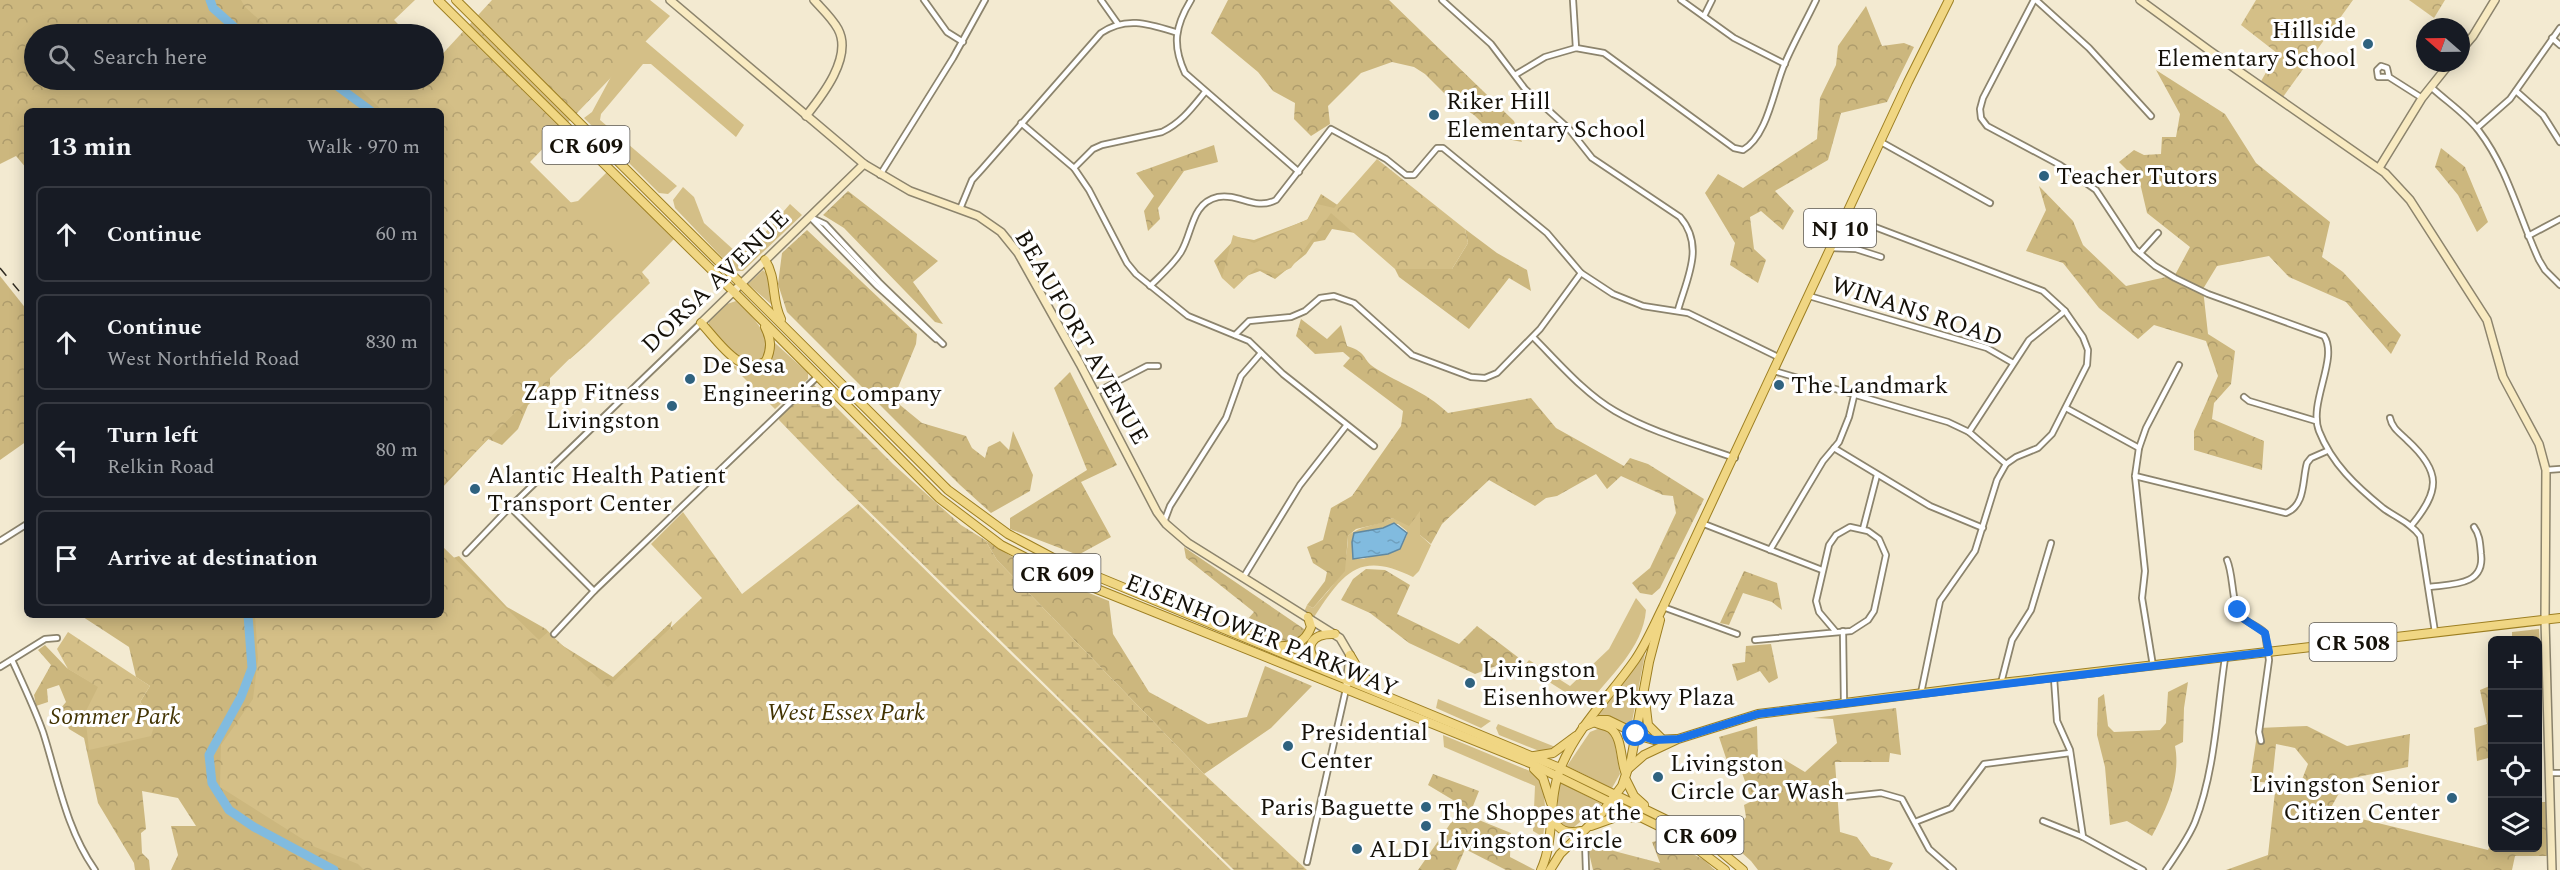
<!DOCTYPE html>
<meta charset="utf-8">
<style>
body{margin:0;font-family:Spectral,serif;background:#242831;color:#f1f3f6}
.controls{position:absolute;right:18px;bottom:18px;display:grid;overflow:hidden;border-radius:9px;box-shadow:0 3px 15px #0003}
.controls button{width:54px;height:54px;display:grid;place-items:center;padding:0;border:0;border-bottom:2px solid #363941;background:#171b24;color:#f1f3f6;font:30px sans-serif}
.compass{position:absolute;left:2416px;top:18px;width:54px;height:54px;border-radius:50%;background:#171b24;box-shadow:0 3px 15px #0003;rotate:290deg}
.stop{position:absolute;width:18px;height:18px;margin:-14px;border:4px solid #1a73e8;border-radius:50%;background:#fff}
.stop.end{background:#1a73e8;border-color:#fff;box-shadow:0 2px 6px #0008}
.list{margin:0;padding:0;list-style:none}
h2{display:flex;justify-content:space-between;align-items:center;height:78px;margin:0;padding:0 24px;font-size:26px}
h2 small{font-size:20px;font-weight:400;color:#9ea1a6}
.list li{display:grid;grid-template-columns:39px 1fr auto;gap:18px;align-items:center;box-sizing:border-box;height:96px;margin:0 12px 12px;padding:0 12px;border:2px solid #363941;border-radius:9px}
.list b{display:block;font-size:22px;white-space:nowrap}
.list p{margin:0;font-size:20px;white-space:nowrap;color:#9ea1a6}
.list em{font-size:20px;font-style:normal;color:#9ea1a6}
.icon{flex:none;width:33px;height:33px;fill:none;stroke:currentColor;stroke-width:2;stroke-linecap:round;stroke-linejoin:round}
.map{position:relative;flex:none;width:2560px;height:870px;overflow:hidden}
.search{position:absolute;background:#171b24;box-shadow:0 3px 15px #0003;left:24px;top:24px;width:420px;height:66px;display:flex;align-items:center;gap:15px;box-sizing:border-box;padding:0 21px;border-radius:33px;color:#9ea1a6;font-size:22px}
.panel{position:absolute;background:#171b24;box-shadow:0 3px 15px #0003;left:24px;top:108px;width:420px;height:510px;border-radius:9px}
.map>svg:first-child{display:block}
</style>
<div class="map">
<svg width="2560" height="870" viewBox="0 0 2560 870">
<defs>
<pattern id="forest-crowns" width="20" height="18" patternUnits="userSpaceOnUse" patternTransform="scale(1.5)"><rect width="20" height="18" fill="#ccb77e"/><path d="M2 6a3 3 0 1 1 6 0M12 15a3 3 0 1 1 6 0" fill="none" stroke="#ae9c6c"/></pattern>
<pattern id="wetland-marsh" width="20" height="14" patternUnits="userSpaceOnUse" patternTransform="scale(1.5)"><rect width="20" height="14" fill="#d4bf87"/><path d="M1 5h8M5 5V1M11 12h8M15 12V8" fill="none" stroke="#b5a373"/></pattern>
<pattern id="park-crowns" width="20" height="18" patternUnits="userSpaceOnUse" patternTransform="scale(1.5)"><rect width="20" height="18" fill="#d4bf87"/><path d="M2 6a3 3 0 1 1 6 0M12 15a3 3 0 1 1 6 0" fill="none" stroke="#b5a373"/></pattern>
<pattern id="water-ripples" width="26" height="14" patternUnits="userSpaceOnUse" patternTransform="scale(1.5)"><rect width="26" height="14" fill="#81bbdf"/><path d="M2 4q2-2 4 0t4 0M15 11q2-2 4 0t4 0" fill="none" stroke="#6fa0be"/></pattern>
</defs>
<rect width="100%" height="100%" fill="#f3ead1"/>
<g fill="#d4bf87" fill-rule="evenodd">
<path d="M645 41 744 125 736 137 651 64H643L601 114 600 120 677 186 668 194 659 193 584 118 592 112 613 73Z"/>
<path d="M608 171 674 239 642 272 650 283 586 345 547 295 568 203 578 201Z"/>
<path d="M683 187 694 197 704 223 736 252 750 250 790 204 802 215 743 271H735L675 208 673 200Z"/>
<path d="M763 270 769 276 772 305 748 284Z"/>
<path d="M736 301C752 317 777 337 761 361 738 366 724 344 709 329V321L727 304Z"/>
<path d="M775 343 808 373V379L775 409 731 365C748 370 757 371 771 361Z"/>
<path d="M1421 510 1420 535 1431 545 1419 571 1413 577C1359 550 1343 573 1314 617L1304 612 1307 605 1313 608C1336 583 1347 571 1348 536 1360 525 1378 526 1392 518L1399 520ZM1392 524H1398L1407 531V535L1402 545 1363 559H1353L1352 542 1354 533 1383 528Z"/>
<path d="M1636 598 1646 610C1643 649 1609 676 1587 706L1524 666 1529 660 1570 686 1609 649Z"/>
<path d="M1645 654 1631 727 1612 717H1596Z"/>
<path d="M1438 699 1491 721 1481 728 1436 708Z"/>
<path d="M1498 724 1558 748 1542 752 1499 735 1496 728Z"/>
<path d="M1600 728 1613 734 1620 774 1612 788 1567 766 1590 732Z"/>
<path d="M1443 735 1537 774C1547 792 1546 817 1543 837L1533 831 1535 786 1444 747Z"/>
<path d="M1559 782 1602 804 1574 827H1564L1557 819Z"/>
</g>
<g fill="url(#forest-crowns)">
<path d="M0 0H366L405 34H34V80H434L547 295 586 345 570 359 550 352V385L528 405 518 429 502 445 488 439 441 489V111H27V169L16 156 0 164Z"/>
<path d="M1228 0H1389L1514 121 1522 142 1497 137 1474 115 1451 100 1425 74 1414 67 1392 62 1361 73 1328 106 1330 124 1311 136 1294 119 1295 103 1273 91 1258 72 1211 33Z"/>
<path d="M1866 6 1882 46 1904 43 1914 47 1887 102 1841 113 1828 160 1775 191 1794 211 1783 230 1761 211 1750 217 1754 249 1766 260 1758 283 1730 265 1735 243 1705 193 1718 174 1743 188 1817 139 1820 98 1836 65 1838 46Z"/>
<path d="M2156 70 2225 114 2256 163 2330 222 2322 257 2343 272 2401 335 2391 354 2346 302 2289 277 2269 256 2217 266 2203 289 2208 334 2235 351 2231 384 2214 403 2212 419 2264 441 2262 470 2194 450V431L2218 376 2206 341 2154 325 2138 339 2099 308 2063 263 2026 251 2046 210 2039 186 2073 221 2083 245 2126 286 2175 275 2190 247 2147 213 2140 183 2119 162 2134 150 2144 155 2161 154 2162 137H2176L2180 114Z"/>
<path d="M1214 145 1218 162 1184 171 1158 208 1160 219 1148 231 1144 211 1154 196 1136 173Z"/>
<path d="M2441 148 2465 167 2488 222 2477 232 2458 195 2435 167Z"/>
<path d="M848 191 938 261 913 282 943 324 935 322 844 228 823 215Z"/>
<path d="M1321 194 1339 206 1355 233 1332 229 1325 240 1314 242 1306 254 1275 279 1260 271 1238 279 1222 278 1214 261 1237 237 1254 240 1307 220Z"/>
<path d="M1465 229 1497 253 1527 270 1531 291 1509 278 1469 329 1399 277 1395 269H1452L1468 243Z"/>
<path d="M807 230 917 334 916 344 897 390 900 405 922 423 966 436 972 448 985 458 988 447 1000 441 1009 450 1013 431 1033 475 1030 491 991 513 960 485 787 312 778 284 782 253Z"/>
<path d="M0 276 27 310V441L0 460Z"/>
<path d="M1301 319 1327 339 1341 325 1347 346C1369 353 1361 359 1375 368 1401 385 1424 390 1448 413L1531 398 1556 428 1624 466 1630 458 1648 464 1704 499 1660 588 1652 595 1640 593 1632 583 1650 568 1676 513 1673 496 1663 495 1621 476 1607 489 1596 474 1557 496 1546 498 1535 506 1489 480 1442 524 1431 544 1420 535V511L1409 526 1392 518 1382 523 1356 529 1348 536 1345 571 1313 608 1307 605 1325 581 1327 572 1313 563 1307 547 1323 540 1331 508 1352 496 1401 426 1403 411 1343 366 1350 358 1343 352 1315 354 1296 336Z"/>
<path d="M1070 372 1117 465 1081 482 1111 537 1078 555 1010 529V518L1087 470 1054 388Z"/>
<path d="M985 540 1037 572 1109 601 1113 634 1149 692 1208 724 1247 717 1265 666 1312 686 1271 728 1204 774 997 560Z"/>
<path d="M1184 547 1307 631 1291 643 1239 629 1254 612 1186 558Z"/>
<path d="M459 556 507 607 546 629 560 644 613 677 672 621 668 638 564 870H171L178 855 171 826H196L178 798 142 791 146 829 141 833 142 853 149 860 150 870H135L134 863 98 803 84 738 69 729 61 708 66 702 59 685 47 689 48 702 36 706 34 695 51 665 38 650 45 645 67 668 156 720 140 702 150 686 136 677 129 647 80 615H441L453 558Z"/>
<path d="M1366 569 1385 570 1410 585 1397 614 1459 644 1477 626 1519 658 1516 669 1496 666 1475 674 1409 643 1370 613 1341 600 1353 579Z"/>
<path d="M1744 571 1777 583 1782 610 1772 602 1743 593 1729 625 1720 623Z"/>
<path d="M2539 629 2542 688 2538 687V640H2512V632Z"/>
<path d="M1771 644 1778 678 1769 683 1760 671 1737 681 1732 664 1745 662 1746 646Z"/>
<path d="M2188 682 2184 708 2183 742 2175 746C2181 776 2167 809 2152 836L2127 821 2110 825 2105 767 2097 735 2098 698 2104 694 2108 726 2114 732 2160 730 2166 723 2168 692Z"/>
<path d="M2492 685V757L2477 761 2474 728 2487 724 2480 690Z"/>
<path d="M1896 708 1901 755 1890 753 1889 762H1835L1840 832 1857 837 1871 856 1893 863 1889 870H1758L1751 861 1720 833 1735 832 1746 817 1744 805 1752 801 1741 770 1731 773 1719 737 1757 726 1758 764 1765 765 1780 757 1805 772 1837 743 1833 719 1813 718Z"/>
<path d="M2307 726 2347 746 2410 734 2408 767 2347 779 2329 811 2488 850 2492 842V848H2538V802H2546L2547 856H2515L2512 870H2226L2268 855 2275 792 2298 790 2308 764 2295 748 2276 744 2272 783 2250 781 2258 728Z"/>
<path d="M1433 774 1479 791 1469 816 1511 833 1510 857 1535 870H1506L1465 849 1456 870H1418L1457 814 1458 803 1428 785Z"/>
<path d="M1666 839 1704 860 1715 870H1593L1587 844 1660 863 1652 842Z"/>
</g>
<path fill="url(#wetland-marsh)" d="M811 382 893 464 961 525 985 540 997 560 1204 774 1307 870H1234L836 479 779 420 780 412Z"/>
<g fill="url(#park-crowns)">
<path d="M241 0H415L394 20 408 34H275L245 7Z"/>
<path d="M492 0H650L670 16 530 162 649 280 441 486V111H383L350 80H434V60L436 61Z"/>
<path d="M2256 0H2353L2283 97 2260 83 2277 53 2241 25Z"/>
<path d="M2409 0H2445L2434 18Z"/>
<path d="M1377 159 1465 229 1468 243 1452 269H1395L1331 213 1291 268 1277 274 1256 268 1234 289 1222 278 1233 235 1254 243 1308 219 1317 204 1334 208Z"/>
<path d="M858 504 1231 870H364L358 864 315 847 220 787 221 745 253 699 258 659 255 615H441V545L539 640 548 632 608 687 702 598 651 544 683 512 742 594Z"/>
<path d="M68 632 150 686 140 702 156 720 151 736 89 750 85 713 98 687 68 669 57 649Z"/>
</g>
<path fill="url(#water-ripples)" stroke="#61889f" stroke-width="1.5" d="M1394 523 1407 533 1400 549 1388 554 1353 559 1352 542 1354 533 1383 528Z"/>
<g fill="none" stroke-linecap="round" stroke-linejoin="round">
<g stroke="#81bbdf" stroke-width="9">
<path d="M210 0 213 8 242 34"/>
<path d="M329 80 371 111"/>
<path d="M248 615 252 668 241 697 209 755 212 783 229 810 254 827 334 870"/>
</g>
<defs>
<g id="street">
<path d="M924 0 947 32 963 42"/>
<path d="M1101 0 1118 24"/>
<path d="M1191 0C1175 26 1172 45 1185 73L1299 172"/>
<path d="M1442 0 1491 44 1525 89 1569 129 1592 158 1680 217C1705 246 1687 278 1678 310"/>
<path d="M1573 0 1576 48"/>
<path d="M1681 0 1734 38 1785 64"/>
<path d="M2034 0 1983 98 1980 109 1981 118 1987 126 2060 165 2096 190 2135 249 2155 266 2175 278 2208 294 2324 336C2339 358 2308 403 2319 431 2332 464 2356 486 2383 508 2395 517 2411 523 2420 536L2435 632"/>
<path d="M2036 0 2089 48 2151 116"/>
<path d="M1704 16 1712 0"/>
<path d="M2552 38 2560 45"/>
<path d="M1515 75 1545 57 1576 48 1604 53 1734 148 1743 150C1768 136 1774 87 1785 63 1794 42 1806 21 1816 0"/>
<path d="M2389 77 2387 68 2381 66 2377 70 2378 77H2389L2422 98"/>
<path d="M2431 87C2446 101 2466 114 2479 131 2508 169 2519 217 2539 260L2545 270 2560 285"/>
<path d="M2516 91 2543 115 2560 142"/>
<path d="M1021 123 1074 168 1089 190 1127 263 1136 274 1188 316 1249 341 1283 374 1374 446"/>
<path d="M2477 128 2510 99 2560 28"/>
<path d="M1881 142 1990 203"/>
<path d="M1074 168 1093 149 1102 145 1162 132C1181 123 1192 108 1205 92"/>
<path d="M880 175 953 58 985 0"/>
<path d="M960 209 972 180 982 169 1101 33C1126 16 1149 24 1175 32"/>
<path d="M1846 216 2043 291 2065 311 2083 337 2088 350 2087 365 2052 434 2038 448 2016 457 2006 464 1997 480 1975 551 1940 601 1921 693"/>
<path d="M810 217 825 224 879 282 943 344"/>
<path d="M811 218 876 285 936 339"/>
<path d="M2528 236 2560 219"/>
<path d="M1831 248 1856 249 1881 257"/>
<path d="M2140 253 2158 233"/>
<path d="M1150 286C1161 275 1173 265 1181 252 1193 232 1191 203 1218 197 1239 193 1255 211 1276 200L1331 129 1386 159 1406 175H1414L1437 148H1443L1547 233 1581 273 1613 294 1643 306 1688 313 1780 358"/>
<path d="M1809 296 1987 348 2013 363"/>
<path d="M1235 335 1249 321 1291 317 1305 311 1320 298 1334 296 1354 303 1412 355 1471 377 1485 378 1497 373 1540 329 1581 273"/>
<path d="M1533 337C1558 362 1584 393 1615 411 1651 432 1695 444 1735 458"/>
<path d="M1774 371 1948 422 1969 432 2006 464"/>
<path d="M1095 393 1147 366H1158"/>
<path d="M2244 397 2249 401 2316 421"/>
<path d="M2066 408 2139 448"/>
<path d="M2390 418C2392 428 2400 433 2407 440 2442 472 2440 491 2411 526"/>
<path d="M1969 432 2029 340 2065 311"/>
<path d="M1834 448 1930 506 1983 528"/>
<path d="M2546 470 2560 469"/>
<path d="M2135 476 2286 513C2306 505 2302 480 2307 463L2311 458 2327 451"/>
<path d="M510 507 594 591"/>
<path d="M1164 522 1170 506 1226 418 1241 376 1261 353"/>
<path d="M1704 524 1822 570"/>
<path d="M1863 529 1877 475"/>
<path d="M0 541 27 524"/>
<path d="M1770 550 1823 461 1839 442 1849 417 1854 396"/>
<path d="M466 553 510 507 701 323"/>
<path d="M2227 560C2234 576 2231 604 2241 616 2247 623 2258 626 2265 633L2269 660 2259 732 2261 741"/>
<path d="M1243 578 1300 485 1346 426"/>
<path d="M2429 587C2452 584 2485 586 2481 554 2480 544 2480 535 2474 527"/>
<path d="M1663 607 1737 634"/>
<path d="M1843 631 1844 703"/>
<path d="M554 634 594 591 817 377"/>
<path d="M1755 640 1851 631 1868 620 1874 611 1886 555 1879 539 1868 531 1850 527 1836 535 1829 545 1816 601 1819 612 1836 632"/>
<path d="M12 660C23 684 34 707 43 732 58 779 66 829 95 870"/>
<path d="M2153 666 2142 598 2145 571 2135 476 2139 448 2146 428 2179 365"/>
<path d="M0 667 45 639 57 638"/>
<path d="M2054 678 2057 721 2070 750 2083 837"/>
<path d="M2001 683 2012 640 2031 610 2051 543"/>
<path d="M2551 773H2560"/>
<path d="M1844 797 1881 793 1902 799 1929 849 1953 870"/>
<path d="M2043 821 2083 837 2143 870"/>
<path d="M1915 822 1951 808 1984 764 2070 753"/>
<path d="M1585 841 1586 870"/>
<path d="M1307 862 1346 689"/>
<path d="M2166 870C2176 855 2188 839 2195 822 2215 771 2217 711 2225 658"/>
</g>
<g id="secondary">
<path d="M670 0 864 164 910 191 978 216 1001 232 1018 253 1080 364 1157 512 1166 524 1188 543 1340 638 1350 655 1347 684"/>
<path d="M2140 0 2210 51 2385 173 2410 200 2487 320 2503 377 2539 444 2546 470 2545 620 2552 870"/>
<path d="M2461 50 2473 36 2495 0"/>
<path d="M806 116C822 96 853 57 838 29 832 18 822 9 814 0"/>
<path d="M2379 168 2422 98 2450 63"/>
<path d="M701 323 864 164"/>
</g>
<g id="primary">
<path d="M438 0 733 291 939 498 1001 545 1052 571 1530 763 1683 838 1725 870"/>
<path d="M456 0 948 490 1008 534 1057 560 1560 768 1706 839 1743 870"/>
<path d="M765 260C777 278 771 300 781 319"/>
<path d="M701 323C716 338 741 379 766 361 772 348 771 339 765 327"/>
<path d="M1275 646C1292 647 1305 644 1311 627L1308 617"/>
<path d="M1350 655 1360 672 1374 687"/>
<path d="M1319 666C1302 646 1312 633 1335 634"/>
<path d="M1645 700 1648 725 1662 739"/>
<path d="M1596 723C1600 725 1605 725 1610 728 1623 737 1620 761 1626 774"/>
<path d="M1583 727 1599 720H1608L1643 737 1654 740 1676 739"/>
<path d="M1534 756 1553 753 1576 736"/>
<path d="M1534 769 1543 778 1551 803"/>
<path d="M1628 769 1644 755 1678 739 1758 714 2001 683 2560 618"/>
<path d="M1625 778 1634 796 1644 805"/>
<path d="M1552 818C1559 831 1567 834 1581 831"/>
<path d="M1591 826 1619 816 1637 818"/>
<path d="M1541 870C1556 837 1547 800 1561 767 1578 726 1610 696 1635 660 1646 644 1654 625 1663 607L1908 82 1949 0"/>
<path d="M1550 870 1560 854 1601 814 1622 786 1631 760 1649 662 1660 620"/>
</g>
</defs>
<use href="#street" stroke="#8c846d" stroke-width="8"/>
<use href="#secondary" stroke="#8c846d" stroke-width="10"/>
<use href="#primary" stroke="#9d7f22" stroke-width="10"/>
<use href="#street" stroke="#fff" stroke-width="4.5"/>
<use href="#secondary" stroke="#f8eac1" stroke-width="7"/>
<use href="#primary" stroke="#f0d683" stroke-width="8"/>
<path stroke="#302b21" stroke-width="1.5" stroke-dasharray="10 10" stroke-linecap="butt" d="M0 268 24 297"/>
</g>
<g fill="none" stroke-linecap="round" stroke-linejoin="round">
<path stroke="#1a73e8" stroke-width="8" d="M1636 734 1654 740 1678 739 1758 714 2269 652 2265 633 2244 619 2238 610"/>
</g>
<g fill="#2f627f" stroke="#fff" stroke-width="2">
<circle cx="2368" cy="44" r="6"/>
<circle cx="1434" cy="115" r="6"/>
<circle cx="2044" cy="176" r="6"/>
<circle cx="690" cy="379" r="6"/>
<circle cx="1779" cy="385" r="6"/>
<circle cx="672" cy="406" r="6"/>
<circle cx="475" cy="489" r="6"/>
<circle cx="1470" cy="683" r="6"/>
<circle cx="1288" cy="746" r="6"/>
<circle cx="1658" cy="777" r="6"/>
<circle cx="2452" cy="798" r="6"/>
<circle cx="1426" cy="807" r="6"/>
<circle cx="1426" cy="826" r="6"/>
<circle cx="1357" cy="849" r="6"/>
</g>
<g text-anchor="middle" stroke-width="6" stroke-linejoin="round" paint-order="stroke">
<g fill="#fff" stroke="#5b5853" stroke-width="1.5">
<rect x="542.5" y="126" width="87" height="38" rx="4.5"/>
<rect x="1804" y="209" width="72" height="38" rx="4.5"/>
<rect x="1013.5" y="554" width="87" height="38" rx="4.5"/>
<rect x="2309.5" y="623" width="87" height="38" rx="4.5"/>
<rect x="1656.5" y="816" width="87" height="38" rx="4.5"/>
</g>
<g font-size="22" font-weight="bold" fill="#151109">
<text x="586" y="153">CR 609</text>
<text x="1840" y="236">NJ 10</text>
<text x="1057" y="581">CR 609</text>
<text x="2353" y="650">CR 508</text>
<text x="1700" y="843">CR 609</text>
</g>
<g font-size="24" fill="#151109" stroke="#fff" text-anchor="start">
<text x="2356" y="38" text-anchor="end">Hillside<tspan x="2356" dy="28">Elementary School</tspan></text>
<text x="1446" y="109">Riker Hill<tspan x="1446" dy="28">Elementary School</tspan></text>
<text x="2056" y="184">Teacher Tutors</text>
<text x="702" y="373">De Sesa<tspan x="702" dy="28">Engineering Company</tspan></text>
<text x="1791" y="393">The Landmark</text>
<text x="660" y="400" text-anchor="end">Zapp Fitness<tspan x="660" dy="28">Livingston</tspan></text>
<text x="487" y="483">Alantic Health Patient<tspan x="487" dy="28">Transport Center</tspan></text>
<text x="1482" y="677">Livingston<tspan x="1482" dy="28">Eisenhower Pkwy Plaza</tspan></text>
<text x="1300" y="740">Presidential<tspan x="1300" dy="28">Center</tspan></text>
<text x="1670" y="771">Livingston<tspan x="1670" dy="28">Circle Car Wash</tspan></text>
<text x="2440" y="792" text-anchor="end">Livingston Senior<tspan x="2440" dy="28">Citizen Center</tspan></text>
<text x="1414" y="815" text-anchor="end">Paris Baguette</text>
<text x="1438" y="820">The Shoppes at the<tspan x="1438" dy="28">Livingston Circle</tspan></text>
<text x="1369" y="857">ALDI</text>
</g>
<g font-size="24" fill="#151109" stroke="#fff">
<text transform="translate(715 281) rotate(-44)" y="8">DORSA AVENUE</text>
<text transform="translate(1917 311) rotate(18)" y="8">WINANS ROAD</text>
<text transform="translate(1082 337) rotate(60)" y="8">BEAUFORT AVENUE</text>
<text transform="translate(1262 635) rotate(22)" y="8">EISENHOWER PARKWAY</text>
</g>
<g font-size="24" font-style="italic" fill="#433403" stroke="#fff">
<text x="846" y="720">West Essex Park</text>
<text x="115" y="724">Sommer Park</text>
</g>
</g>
</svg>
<div class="controls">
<button>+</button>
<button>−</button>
<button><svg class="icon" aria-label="locate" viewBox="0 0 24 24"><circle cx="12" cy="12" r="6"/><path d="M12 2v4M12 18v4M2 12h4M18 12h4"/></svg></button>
<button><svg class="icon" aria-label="layers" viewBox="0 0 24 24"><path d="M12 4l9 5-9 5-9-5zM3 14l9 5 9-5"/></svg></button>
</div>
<svg class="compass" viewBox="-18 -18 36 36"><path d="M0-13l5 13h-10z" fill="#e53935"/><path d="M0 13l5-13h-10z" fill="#9ea1a6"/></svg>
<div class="stop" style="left:1636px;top:734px"></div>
<div class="stop end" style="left:2238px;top:610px"></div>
<div class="search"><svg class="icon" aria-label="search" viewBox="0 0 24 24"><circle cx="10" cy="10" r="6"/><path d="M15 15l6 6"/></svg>Search here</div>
<section class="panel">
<h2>13 min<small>Walk · 970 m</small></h2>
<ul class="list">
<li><svg class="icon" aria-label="ahead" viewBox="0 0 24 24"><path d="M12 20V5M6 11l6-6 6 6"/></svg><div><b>Continue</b></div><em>60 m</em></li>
<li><svg class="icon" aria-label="ahead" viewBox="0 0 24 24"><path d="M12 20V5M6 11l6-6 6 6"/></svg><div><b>Continue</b><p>West Northfield Road</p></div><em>830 m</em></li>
<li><svg class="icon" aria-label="left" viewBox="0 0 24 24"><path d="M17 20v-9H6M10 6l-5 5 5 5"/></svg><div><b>Turn left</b><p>Relkin Road</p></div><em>80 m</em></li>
<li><svg class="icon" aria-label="arrive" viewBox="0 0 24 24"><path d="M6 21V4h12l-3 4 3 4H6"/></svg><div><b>Arrive at destination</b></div></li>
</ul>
</section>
</div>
